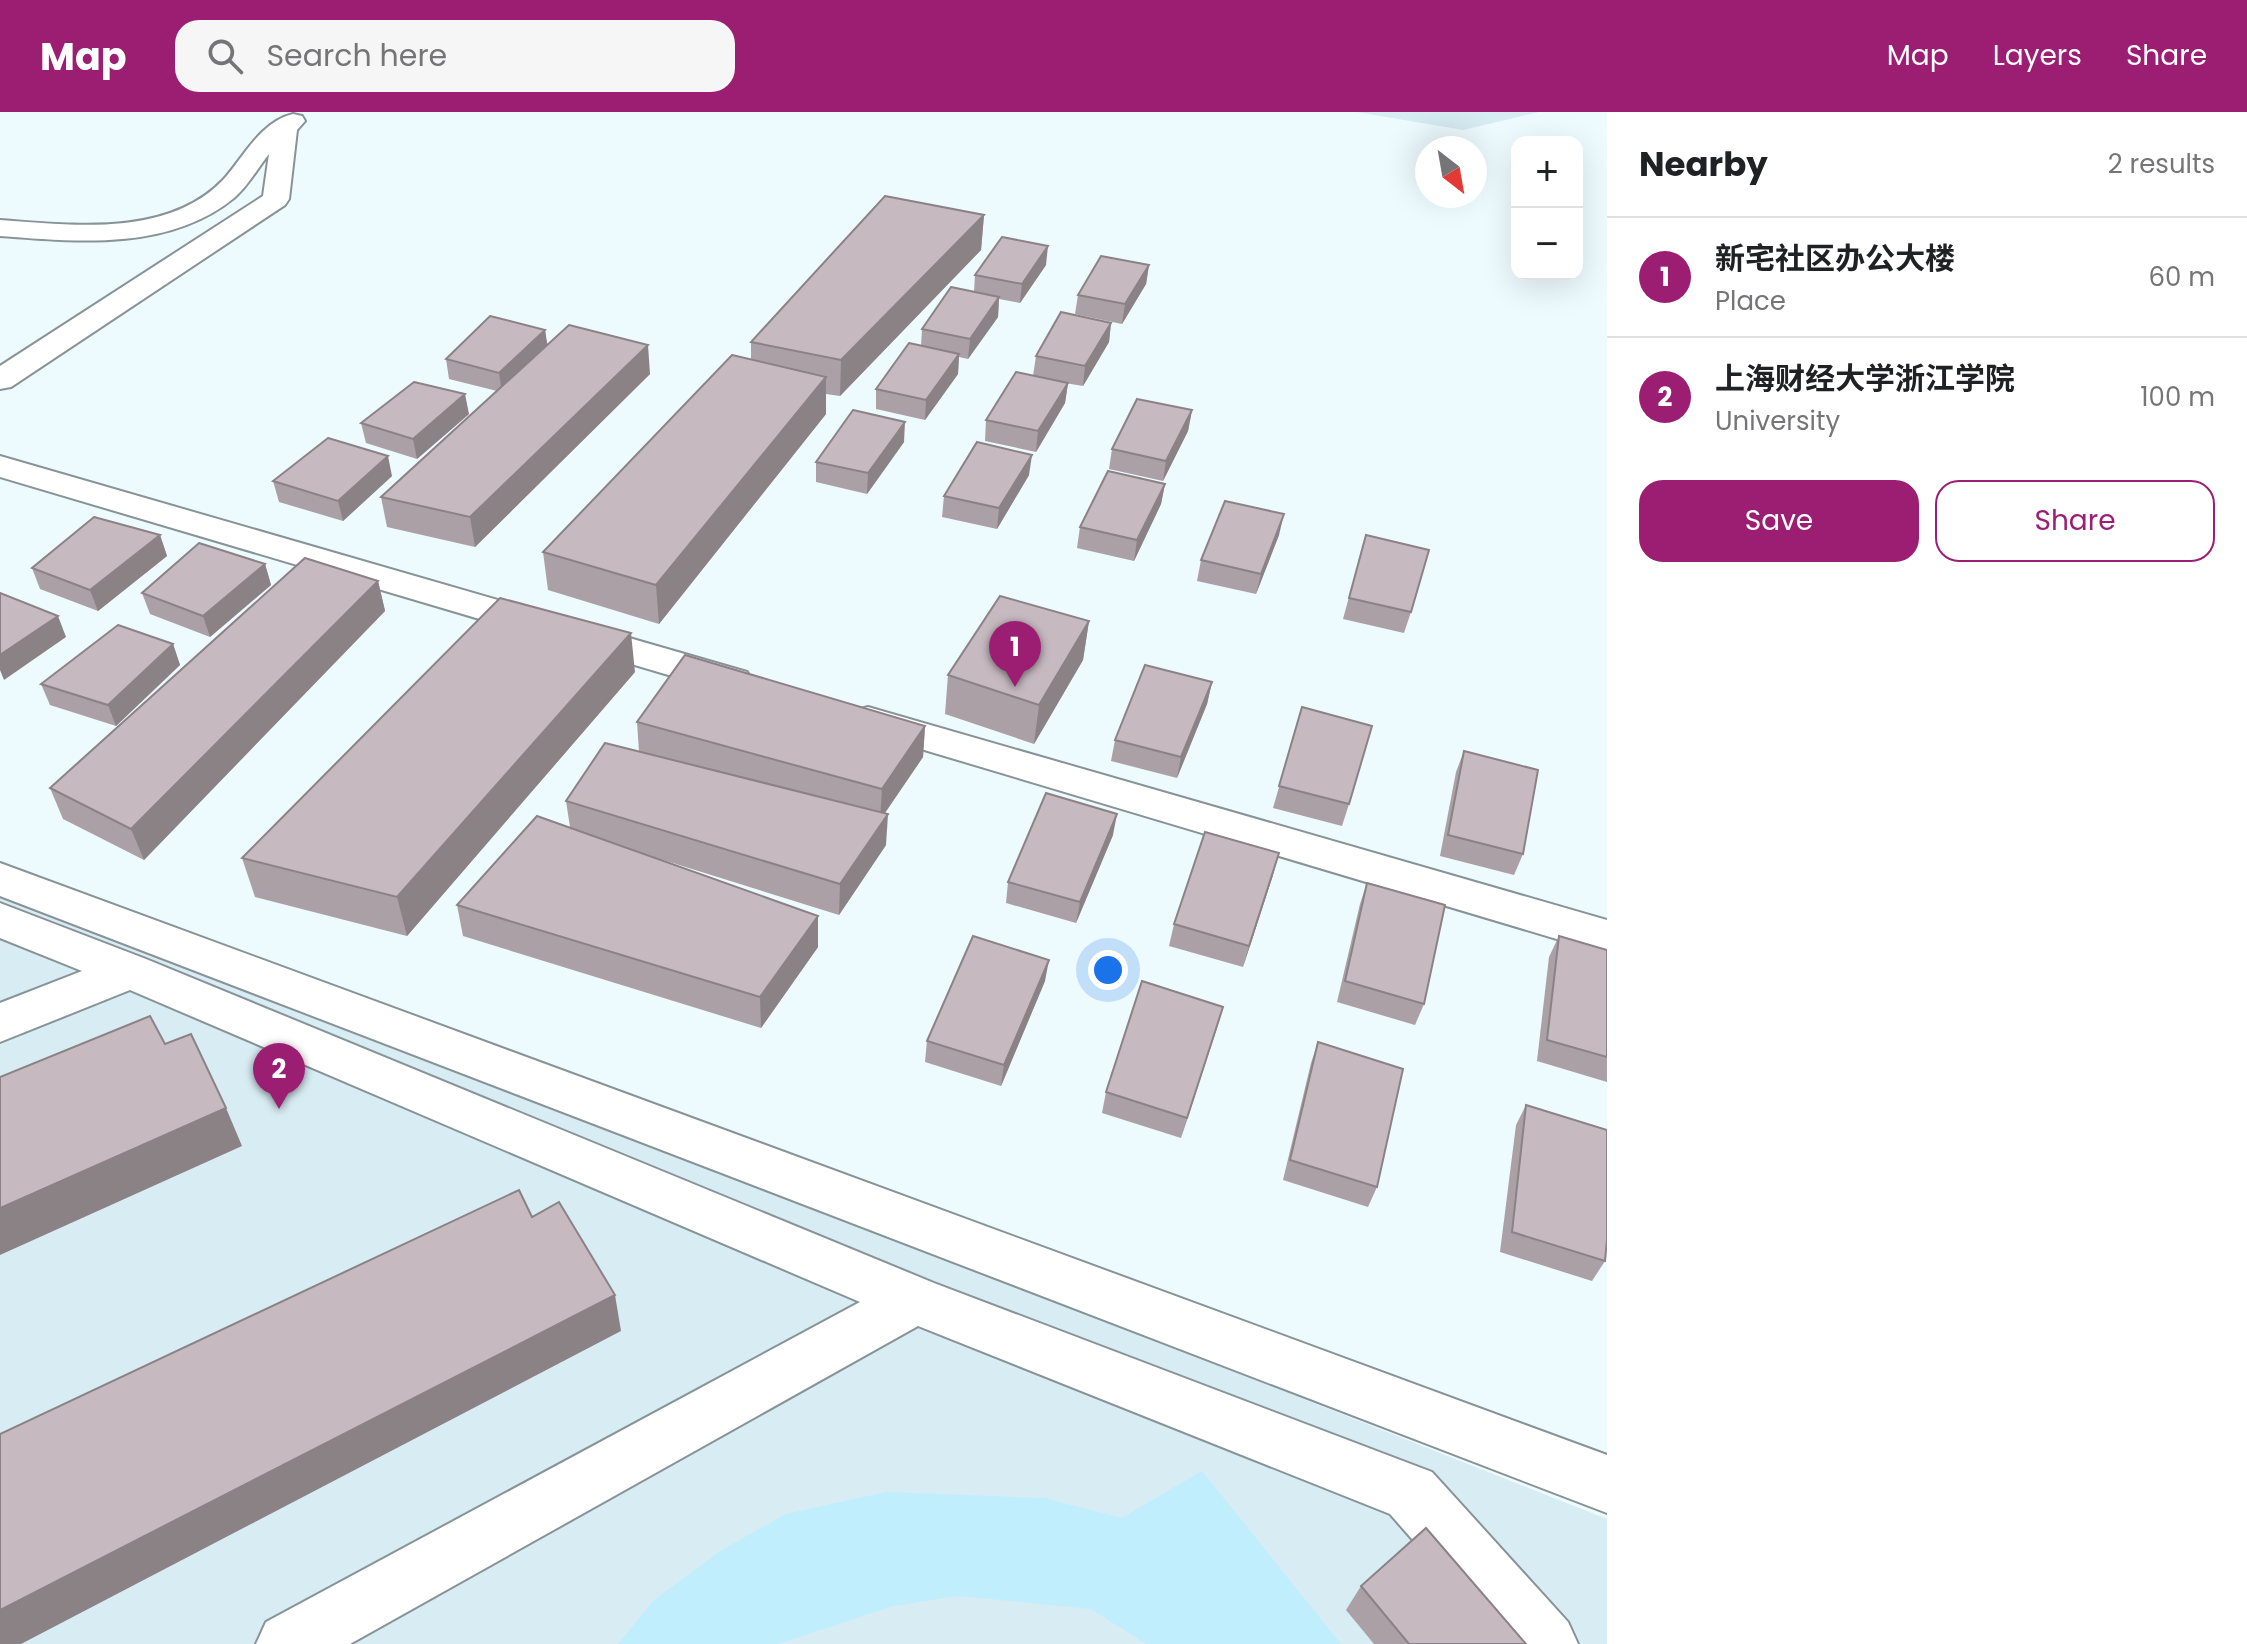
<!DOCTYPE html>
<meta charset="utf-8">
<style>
body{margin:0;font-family:Poppins,"Noto Sans SC",sans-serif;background:#f6f6f6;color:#202124}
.controls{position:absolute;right:24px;top:24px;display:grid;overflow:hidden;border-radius:16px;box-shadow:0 8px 32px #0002}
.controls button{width:72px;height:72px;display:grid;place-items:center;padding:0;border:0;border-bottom:2px solid #e0e0e0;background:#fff;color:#202124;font:40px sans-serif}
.compass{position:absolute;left:1415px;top:24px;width:72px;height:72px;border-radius:50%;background:#fff;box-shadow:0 8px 32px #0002;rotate:149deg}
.you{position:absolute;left:1108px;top:858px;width:28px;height:28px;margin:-20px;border:6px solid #fff;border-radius:50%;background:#1a73e8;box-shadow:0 0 0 12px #1a73e833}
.badge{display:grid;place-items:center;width:52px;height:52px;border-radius:50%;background:#9c1e73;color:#fff;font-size:26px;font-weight:700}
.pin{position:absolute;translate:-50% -66px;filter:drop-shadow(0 2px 4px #0008)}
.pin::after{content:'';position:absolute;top:42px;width:28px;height:24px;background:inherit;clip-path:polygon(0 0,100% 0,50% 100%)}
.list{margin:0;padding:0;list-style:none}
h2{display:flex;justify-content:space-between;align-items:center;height:104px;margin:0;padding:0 32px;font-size:34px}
h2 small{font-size:26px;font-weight:400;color:#757577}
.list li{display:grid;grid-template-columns:52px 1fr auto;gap:24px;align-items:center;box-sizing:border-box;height:120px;padding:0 32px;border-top:2px solid #e0e0e0}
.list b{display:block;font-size:30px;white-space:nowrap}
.list p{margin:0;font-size:26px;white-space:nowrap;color:#757577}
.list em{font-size:26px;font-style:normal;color:#757577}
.actions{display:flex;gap:16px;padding:24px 32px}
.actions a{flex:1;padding:18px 0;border:2px solid #9c1e73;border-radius:24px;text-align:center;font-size:28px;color:#9c1e73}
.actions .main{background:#9c1e73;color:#fff}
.icon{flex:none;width:44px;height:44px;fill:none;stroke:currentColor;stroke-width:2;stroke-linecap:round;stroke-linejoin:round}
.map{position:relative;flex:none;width:1607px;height:1532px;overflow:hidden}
header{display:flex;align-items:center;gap:48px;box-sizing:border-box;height:112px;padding:0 40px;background:#9c1e73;color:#fff}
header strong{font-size:38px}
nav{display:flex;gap:44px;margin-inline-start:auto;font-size:28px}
.search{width:560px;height:72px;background:#f6f6f6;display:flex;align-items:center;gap:20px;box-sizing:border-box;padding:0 28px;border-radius:24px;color:#757577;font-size:30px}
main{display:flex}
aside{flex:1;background:#fff}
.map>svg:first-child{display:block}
</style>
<header>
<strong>Map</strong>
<div class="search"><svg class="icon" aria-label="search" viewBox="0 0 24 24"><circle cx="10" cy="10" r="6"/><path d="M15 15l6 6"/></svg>Search here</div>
<nav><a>Map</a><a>Layers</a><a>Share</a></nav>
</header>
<main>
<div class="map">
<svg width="1607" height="1532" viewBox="0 0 1607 1532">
<rect width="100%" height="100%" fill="#edfafe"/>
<g fill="#d7ecf3">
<path d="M1357 0H1539L1463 18Z"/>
<path d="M0 782 1114 1212 1607 1407V1532H0Z"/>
</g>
<path fill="#c1eefd" d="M1202 1359 1341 1532H1146L1091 1497 958 1484 893 1494 778 1532H618L654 1488 720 1439 786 1402 886 1380 1044 1386 1122 1406Z"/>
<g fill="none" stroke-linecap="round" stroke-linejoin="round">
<defs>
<g id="street">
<path d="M293 2 302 4 305 9 297 18 289 87 285 93 11 275 0 277V254L263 84 269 42C257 57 248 74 234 86 169 139 78 130 0 124V108C72 113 167 126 223 68 244 45 260 10 293 2Z"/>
<path d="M0 344 747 560 753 569 747 578 733 581 719 578 0 365Z"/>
<path d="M868 595 1607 808V842L854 617 848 608 854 599Z"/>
<path d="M0 751 1607 1343V1401L0 784Z"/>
<path d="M0 791 146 847 934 1171 1432 1360 1568 1510 1578 1532H1504L1390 1402 918 1214 350 1532H256L266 1510 860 1190 130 878 0 930V891L82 859 0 826Z"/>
</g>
</defs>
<use href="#street" stroke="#879397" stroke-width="4"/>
<use href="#street" fill="#fff" fill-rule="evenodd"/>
</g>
<g fill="#aaa0a5">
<path d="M984 103 981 138 840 284 826 282V302L659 512 548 478 543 440 751 247V230Z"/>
<path d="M1046 153 1020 191 999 187 998 205 968 247 959 245 958 262 925 308 876 297V277L921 234 922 217 974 180 975 163Z"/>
<path d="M1149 153 1146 172 1122 212 1075 202 1078 183Z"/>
<path d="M1111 211 1109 230 1083 274 1065 271H1068L1065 291 1036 340 985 329 986 308 1033 264 1036 244Z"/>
<path d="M545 218 547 233 650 262 475 435 387 415 381 385 497 279 449 267 446 247Z"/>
<path d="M1192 298 1188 319 1163 369 1109 357 1112 337Z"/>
<path d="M469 302 417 347 366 331 361 311Z"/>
<path d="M904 330 867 382 816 370V350Z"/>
<path d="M1029 363 997 417 942 405 944 384Z"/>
<path d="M392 364 343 409 279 390 273 369Z"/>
<path d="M1165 372 1161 392 1134 449 1077 436 1080 415Z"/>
<path d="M160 423 167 444 98 499 40 477 32 456Z"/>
<path d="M1279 423 1256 482 1197 469 1201 448Z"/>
<path d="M1366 423 1411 500 1404 521 1343 507Z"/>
<path d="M265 452 271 473 210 525 150 502 142 481Z"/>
<path d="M378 469 385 499 144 748 63 707 50 676Z"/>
<path d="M1089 509 1083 548 1034 632 945 602 948 563Z"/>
<path d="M173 532 180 553 116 614 50 593 41 572Z"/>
<path d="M635 560 407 824 255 785 242 746Z"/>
<path d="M1212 570 1207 592 1177 666 1111 649 1115 628Z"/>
<path d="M1302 595 1349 692 1342 714 1273 696Z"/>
<path d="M637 610 925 614 923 645 885 701 886 733 839 803 660 747 818 804V835L761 916 463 824 457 793 570 715 566 689 639 640Z"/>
<path d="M1464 639 1523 742 1514 763 1440 744 1456 660Z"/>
<path d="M1113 723 1076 811 1006 791 1008 770Z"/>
<path d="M1273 763 1243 855 1169 834 1174 812Z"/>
<path d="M1367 771 1424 892 1415 913 1337 890 1360 792Z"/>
<path d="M1559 824 1607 838V970L1537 949 1549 845Z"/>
<path d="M1045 869 1001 974 925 950 927 929Z"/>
<path d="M1223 895 1181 1026 1102 1001 1106 980Z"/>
<path d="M1318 930 1377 1075 1368 1095 1283 1068 1311 951Z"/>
<path d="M1526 993 1605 1149 1592 1169 1500 1140 1516 1013Z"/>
<path d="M1361 1474 1526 1532H1374L1346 1498Z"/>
</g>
<g fill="#8b8286">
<path d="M984 103 981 138 840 284 841 248Z"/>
<path d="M1048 134 1046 153 1020 191 1022 172Z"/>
<path d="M1149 153 1146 172 1122 212 1125 192Z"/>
<path d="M999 185 998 205 968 247 970 227Z"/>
<path d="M1111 211 1109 230 1083 274 1085 254Z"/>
<path d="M545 218 548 237 502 281 499 261Z"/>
<path d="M648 233 650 262 475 435 470 405Z"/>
<path d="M959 242 958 262 925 308 926 288Z"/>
<path d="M826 265V302L659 512 656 473Z"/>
<path d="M1068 271 1065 291 1036 340 1038 319Z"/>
<path d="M465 282 469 302 417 347 413 327Z"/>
<path d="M1192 298 1188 319 1163 369 1166 349Z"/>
<path d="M905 310 904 330 867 382 868 361Z"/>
<path d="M1032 343 1029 363 997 417 999 396Z"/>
<path d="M388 344 392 364 343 409 338 389Z"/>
<path d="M1165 372 1161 392 1134 449 1137 428Z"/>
<path d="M1284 402 1279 423 1256 482 1261 462Z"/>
<path d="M160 423 167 444 98 499 90 478Z"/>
<path d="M265 452 271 473 210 525 203 504Z"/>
<path d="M378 469 385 499 144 748 131 717Z"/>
<path d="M58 504 66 525 4 568 0 558V543Z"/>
<path d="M1089 509 1083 548 1034 632 1039 593Z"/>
<path d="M631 521 635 560 407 824 397 785Z"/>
<path d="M173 532 180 553 116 614 108 593Z"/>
<path d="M1212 570 1207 592 1177 666 1181 645Z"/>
<path d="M925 614 923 645 880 708 882 677Z"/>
<path d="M888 702 886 733 839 803 840 772Z"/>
<path d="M1117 702 1113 723 1076 811 1080 790Z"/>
<path d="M1279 741 1273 763 1243 855 1249 834Z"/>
<path d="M818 804V835L761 916 760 885Z"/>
<path d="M1049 848 1045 869 1001 974 1004 953Z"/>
<path d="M1223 895 1217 916 1181 1026 1187 1006Z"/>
<path d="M226 996 242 1034 0 1143V1096Z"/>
<path d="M615 1183 621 1219 21 1532H0V1498Z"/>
</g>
<g fill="#c6bac0" stroke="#8b8286" stroke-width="2">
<path d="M885 84 984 103 841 248 751 230Z"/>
<path d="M1002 125 1048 134 1022 172 975 163Z"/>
<path d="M1101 144 1149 153 1125 192 1078 183Z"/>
<path d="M951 175 999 185 970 227 922 217Z"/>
<path d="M1061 200 1111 211 1085 254 1036 244Z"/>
<path d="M490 204 545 218 499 261 446 247Z"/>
<path d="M569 213 648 233 470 405 381 385Z"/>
<path d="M909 231 959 242 926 288 876 277Z"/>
<path d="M732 243 826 265 656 473 543 440Z"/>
<path d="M1016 260 1068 271 1038 319 986 308Z"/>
<path d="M414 270 465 282 413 327 361 311Z"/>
<path d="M1137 287 1192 298 1166 349 1112 337Z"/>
<path d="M853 298 905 310 868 361 816 350Z"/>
<path d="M328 326 388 344 338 389 273 369Z"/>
<path d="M977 330 1032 343 999 396 944 384Z"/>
<path d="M1108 359 1165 372 1137 428 1080 415Z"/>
<path d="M1225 389 1284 402 1261 462 1201 448Z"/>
<path d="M94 405 160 423 90 478 32 456Z"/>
<path d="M1366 423 1429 438 1411 500 1349 486Z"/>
<path d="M199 431 265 452 203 504 142 481Z"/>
<path d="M305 446 378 469 131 717 50 676Z"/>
<path d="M0 481 58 504 0 543Z"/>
<path d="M1000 484 1089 509 1039 593 948 563Z"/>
<path d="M500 486 631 521 397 785 242 746Z"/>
<path d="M118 513 173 532 108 593 41 572Z"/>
<path d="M685 543 925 614 882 677 637 610Z"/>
<path d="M1145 553 1212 570 1181 645 1115 628Z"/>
<path d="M1302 595 1372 614 1349 692 1279 674Z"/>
<path d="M605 631 888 702 840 772 566 689Z"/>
<path d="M1464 639 1538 658 1523 742 1448 723Z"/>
<path d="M1046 681 1117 702 1080 790 1008 770Z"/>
<path d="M537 704 818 804 760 885 457 793Z"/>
<path d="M1205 720 1279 741 1249 834 1174 812Z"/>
<path d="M1367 771 1445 793 1424 892 1345 869Z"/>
<path d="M973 824 1049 848 1004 953 927 929Z"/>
<path d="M1559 824 1607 838V945L1547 928Z"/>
<path d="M1142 869 1223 895 1187 1006 1106 980Z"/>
<path d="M150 904 165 932 191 922 226 996 0 1096V965Z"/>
<path d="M1318 930 1403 957 1377 1075 1290 1048Z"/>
<path d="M1526 993 1607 1018V1127L1605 1149 1512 1120Z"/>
<path d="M519 1078 532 1105 559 1090 615 1183 0 1498V1322Z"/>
<path d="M1426 1416 1526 1532H1409L1361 1474Z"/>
</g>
</svg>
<div class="controls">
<button>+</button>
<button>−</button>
</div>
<svg class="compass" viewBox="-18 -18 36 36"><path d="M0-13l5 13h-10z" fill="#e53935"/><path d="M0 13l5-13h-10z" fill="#757577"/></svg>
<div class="you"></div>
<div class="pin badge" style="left:1015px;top:575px">1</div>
<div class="pin badge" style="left:279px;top:997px">2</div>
</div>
<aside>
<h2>Nearby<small>2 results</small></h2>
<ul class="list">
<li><span class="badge">1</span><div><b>新宅社区办公大楼</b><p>Place</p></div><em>60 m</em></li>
<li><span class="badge">2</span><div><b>上海财经大学浙江学院</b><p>University</p></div><em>100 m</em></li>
</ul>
<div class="actions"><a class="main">Save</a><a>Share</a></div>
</aside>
</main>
